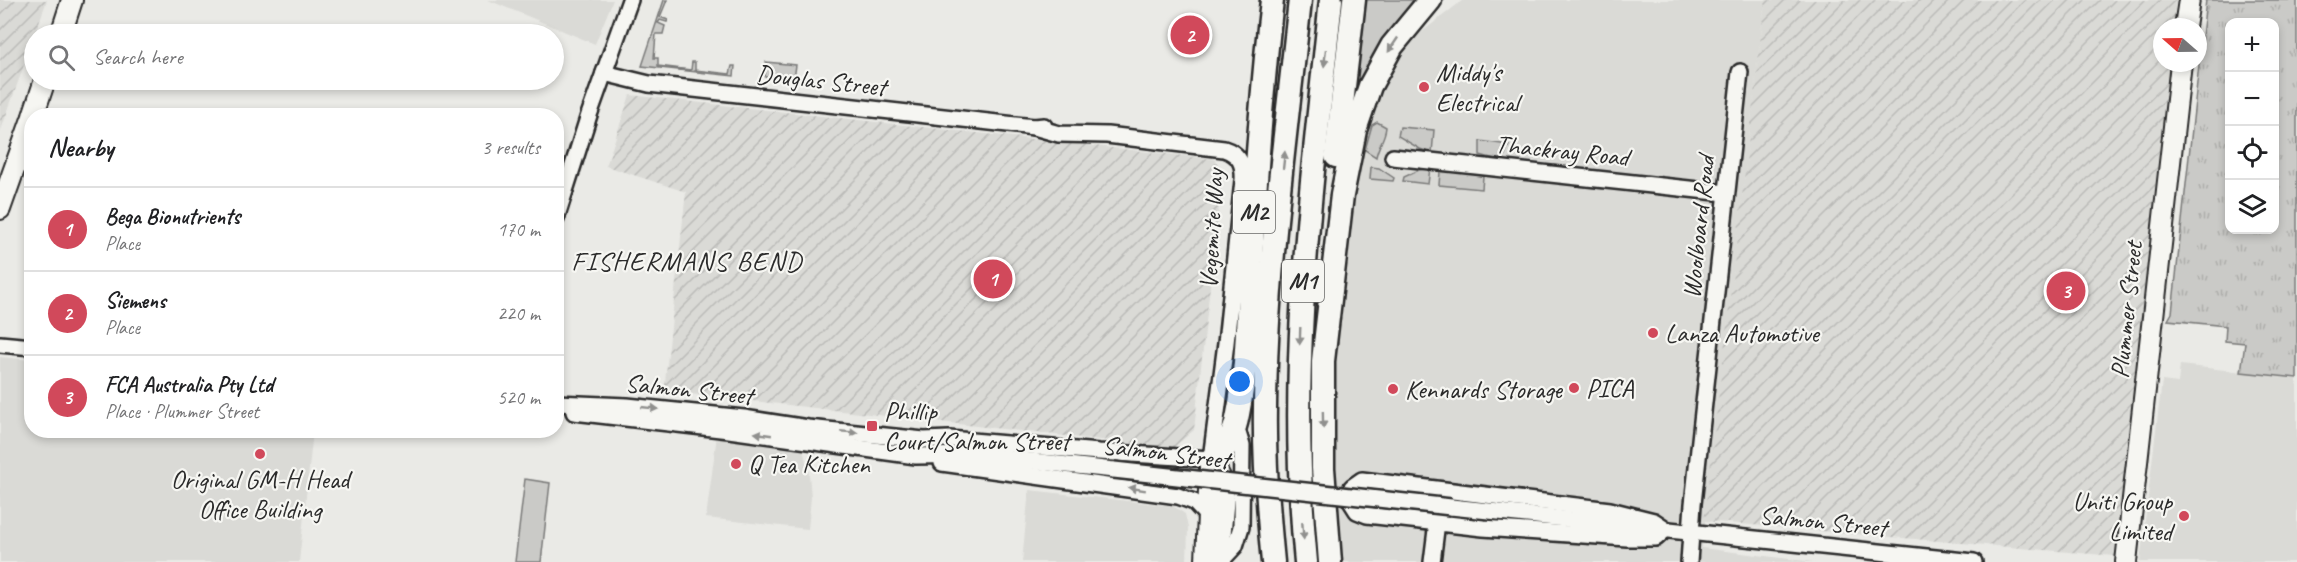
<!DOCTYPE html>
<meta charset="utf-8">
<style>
body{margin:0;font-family:Caveat,sans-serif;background:#f2f2f2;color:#202124}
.controls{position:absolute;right:18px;top:18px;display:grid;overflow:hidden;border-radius:12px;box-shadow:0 3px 9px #0003}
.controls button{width:54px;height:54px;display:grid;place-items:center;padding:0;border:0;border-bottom:2px solid #e0e0e0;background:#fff;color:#202124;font:30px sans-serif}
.compass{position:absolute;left:2153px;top:18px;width:54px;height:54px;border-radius:50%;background:#fff;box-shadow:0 3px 9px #0003;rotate:290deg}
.you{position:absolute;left:1240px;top:382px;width:21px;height:21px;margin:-15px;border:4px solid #fff;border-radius:50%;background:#1a73e8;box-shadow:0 0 0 9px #1a73e833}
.badge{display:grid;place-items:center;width:39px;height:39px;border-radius:50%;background:#d1495b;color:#fff;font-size:20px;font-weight:700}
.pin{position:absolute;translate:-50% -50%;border:3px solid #fff;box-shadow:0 2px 6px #0006}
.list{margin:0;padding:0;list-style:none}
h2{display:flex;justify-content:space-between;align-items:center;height:78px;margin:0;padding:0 24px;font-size:26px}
h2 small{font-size:20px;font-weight:400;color:#757577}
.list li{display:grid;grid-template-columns:39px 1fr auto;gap:18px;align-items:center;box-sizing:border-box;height:84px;padding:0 24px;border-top:2px solid #e0e0e0}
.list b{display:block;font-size:22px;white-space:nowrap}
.list p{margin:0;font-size:20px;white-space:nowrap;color:#757577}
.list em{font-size:20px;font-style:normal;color:#757577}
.icon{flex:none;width:33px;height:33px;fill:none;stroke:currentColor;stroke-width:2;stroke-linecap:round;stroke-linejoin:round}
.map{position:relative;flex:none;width:2297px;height:562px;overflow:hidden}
.search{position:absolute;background:#fff;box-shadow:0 3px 9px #0003;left:24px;top:24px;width:540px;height:66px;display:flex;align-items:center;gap:15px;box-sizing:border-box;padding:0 21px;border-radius:33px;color:#757577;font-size:22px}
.panel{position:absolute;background:#fff;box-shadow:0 3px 9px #0003;left:24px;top:108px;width:540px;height:330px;border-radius:24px}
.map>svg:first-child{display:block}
</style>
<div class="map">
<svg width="2297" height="562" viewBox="0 0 2297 562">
<defs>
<pattern id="industrial-furrows" width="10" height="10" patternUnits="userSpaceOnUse" patternTransform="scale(1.5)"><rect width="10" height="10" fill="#dadad6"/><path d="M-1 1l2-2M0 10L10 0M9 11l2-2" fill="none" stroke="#bbbbb8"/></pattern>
<pattern id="park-tufts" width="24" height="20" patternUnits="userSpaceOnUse" patternTransform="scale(1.5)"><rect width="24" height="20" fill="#cacac7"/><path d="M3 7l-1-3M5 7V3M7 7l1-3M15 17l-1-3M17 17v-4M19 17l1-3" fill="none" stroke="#aeaeab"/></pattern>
</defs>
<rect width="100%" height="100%" fill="#eaeae6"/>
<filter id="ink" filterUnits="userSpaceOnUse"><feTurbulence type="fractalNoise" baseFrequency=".0167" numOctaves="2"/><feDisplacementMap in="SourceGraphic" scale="12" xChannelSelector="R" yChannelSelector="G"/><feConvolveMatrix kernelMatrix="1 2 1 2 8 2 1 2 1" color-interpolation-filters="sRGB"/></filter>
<g filter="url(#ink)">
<g fill="#dadad6">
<path d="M488 0H613L595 44Z"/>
<path d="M1463 0H1765L1702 548 1814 562H1338L1329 409 1344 213 1366 125 1392 69 1407 47 1418 35Z"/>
<path d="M0 357 31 360 32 430 313 431 299 562H0Z"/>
<path d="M2180 365 2297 378V562H2140L2162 381 2178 383Z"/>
<path d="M717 435 802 445 809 474 811 497 808 529 706 518Z"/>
<path d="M1029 490 1173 506 1185 514 1188 528 1187 562H1022Z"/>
</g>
<g fill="url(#industrial-furrows)">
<path d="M0 0H47L0 133Z"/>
<path d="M1765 0H2176L2173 27H2162V63H2169L2115 556 1704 521Z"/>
<path d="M630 95 1214 159 1223 170 1194 430 1173 448 664 391 686 192 606 166Z"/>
</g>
<g fill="#cacac7" stroke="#7a7a79" stroke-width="1.5">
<path d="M664 0H667L660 17 668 20 667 22 660 20 658 23 665 26 663 34H656L654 58H658V66L691 70 692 62H695V70L730 74 732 66H735L734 76 642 66Z"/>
<path d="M1362 0H1418L1356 103 1351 102Z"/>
<path d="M766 62 796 65 794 79 765 77Z"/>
<path d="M1377 122 1386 127C1385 139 1378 145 1376 157L1365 150 1372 125Z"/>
<path d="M1400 127 1434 130 1432 153 1420 149 1398 136Z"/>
<path d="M1480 141 1509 145 1502 161 1480 155Z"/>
<path d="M1371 167 1379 168 1394 178 1393 181 1370 179Z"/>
<path d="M1430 168 1428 184 1403 181 1404 177 1419 170Z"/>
<path d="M1443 170 1481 174 1483 176 1482 189 1439 185 1440 172Z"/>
<path d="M525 479 550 483 541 562H515Z"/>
</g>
<path fill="url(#park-tufts)" stroke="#7a7a79" stroke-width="1.5" fill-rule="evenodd" d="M2206 0H2297V378L2241 372 2245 343 2225 341 2226 326 2168 320 2172 313ZM2230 22H2274V230H2230Z"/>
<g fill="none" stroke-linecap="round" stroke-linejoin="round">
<defs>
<g id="minor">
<path d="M604 73 649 84 1034 127 1044 126"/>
<path d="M1393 157 1726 193"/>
<path d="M556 219 589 115 630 0"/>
<path d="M0 344 32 347"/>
<path d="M556 403 627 406 744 418 808 428 924 440 949 439 1099 452 1211 459 1226 343 1243 180C1244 165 1240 154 1224 149L1107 135 1059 134 1034 127"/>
<path d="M574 412 729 430 916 456 976 455 1114 470"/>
<path d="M942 463 1178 496 1194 502 1208 517"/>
<path d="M1362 480 1610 510 1654 521 1666 529 1656 538H1627L1483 528 1367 515 1357 511 1350 500 1352 487Z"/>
<path d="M1451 507 1974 562"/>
<path d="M1220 562 1235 546 1241 527 1242 446 1235 423"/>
<path d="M1432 562 1437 522"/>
<path d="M1689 562 1693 504 1740 72"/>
</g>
<g id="major">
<path d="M2185 27 2189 0"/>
<path d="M61 34 72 0"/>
<path d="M33 116 45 80"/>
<path d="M0 209 32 119"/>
<path d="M1211 459 1220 477 1224 496 1218 562"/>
<path d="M1206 561 1210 468"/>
<path d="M2126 562 2181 63"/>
</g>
<g id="highway">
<path d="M1336 156 1354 0"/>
<path d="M1211 459C1227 453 1235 431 1238 414 1248 364 1247 311 1251 260 1256 173 1262 86 1272 0"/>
<path d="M1273 562C1268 511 1264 459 1265 408 1266 272 1286 135 1300 0"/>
<path d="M1306 562C1287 371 1311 189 1331 0"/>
<path d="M1330 562 1323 468V361L1342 195 1355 130 1370 86 1392 46 1430 0"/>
</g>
</defs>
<use href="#minor" stroke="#2b2b2b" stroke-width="20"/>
<use href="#major" stroke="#2b2b2b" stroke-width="24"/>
<use href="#highway" stroke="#2b2b2b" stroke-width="27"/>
<use href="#minor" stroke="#f6f6f2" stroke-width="15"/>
<use href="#major" stroke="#f6f6f2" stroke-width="20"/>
<use href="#highway" stroke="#f6f6f2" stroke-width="22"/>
<defs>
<path id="minor-bridge" d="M1114 470 1451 507"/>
</defs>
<use href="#minor-bridge" stroke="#2b2b2b" stroke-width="20" stroke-linecap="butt"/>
<use href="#minor-bridge" stroke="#f6f6f2" stroke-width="15"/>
</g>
<defs><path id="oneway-solid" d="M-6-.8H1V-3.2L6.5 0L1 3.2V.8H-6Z" transform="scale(1.5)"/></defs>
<g fill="#90908e">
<use href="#oneway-solid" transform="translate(1393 45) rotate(124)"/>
<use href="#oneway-solid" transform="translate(1325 58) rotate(96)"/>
<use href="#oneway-solid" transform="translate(1284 160) rotate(-84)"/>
<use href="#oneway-solid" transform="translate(1300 336) rotate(92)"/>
<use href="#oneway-solid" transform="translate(650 408) rotate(6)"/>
<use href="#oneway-solid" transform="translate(1323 420) rotate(89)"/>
<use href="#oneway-solid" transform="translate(849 432) rotate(5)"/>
<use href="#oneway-solid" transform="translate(763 434) rotate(-172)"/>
<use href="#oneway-solid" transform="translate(1137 489) rotate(-171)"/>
<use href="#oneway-solid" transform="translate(1303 531) rotate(85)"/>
</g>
</g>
<g fill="#d1495b" stroke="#f6f6f2" stroke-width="2">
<circle cx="1424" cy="87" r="6"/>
<circle cx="1653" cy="333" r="6"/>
<circle cx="1574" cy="388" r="6"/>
<circle cx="1393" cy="389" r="6"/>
<rect x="866" y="420" width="12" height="12" rx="3"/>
<circle cx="260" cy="454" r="6"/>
<circle cx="736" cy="464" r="6"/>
<circle cx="2184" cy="516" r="6"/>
</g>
<g text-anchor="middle" stroke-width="4.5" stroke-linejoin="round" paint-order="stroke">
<g fill="#f6f6f2" stroke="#686867" stroke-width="1.5">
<rect x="1233" y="191" width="42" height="42" rx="4.5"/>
<rect x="1282" y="260" width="42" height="42" rx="4.5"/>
</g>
<g font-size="24" font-weight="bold" fill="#2b2b2b">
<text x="1254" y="220">M2</text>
<text x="1303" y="289">M1</text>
</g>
<g font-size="26" fill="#2b2b2b" stroke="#f6f6f2" text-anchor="start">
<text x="1436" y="81">Middy's<tspan x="1436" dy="30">Electrical</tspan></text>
<text x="1665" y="342">Lanza Automotive</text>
<text x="1586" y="397">PICA</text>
<text x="1405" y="398">Kennards Storage</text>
<text x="884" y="420">Phillip<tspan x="884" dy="30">Court/Salmon Street</tspan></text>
<text x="748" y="473">Q Tea Kitchen</text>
<text x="260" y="488" text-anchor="middle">Original GM-H Head<tspan x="260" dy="30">Office Building</tspan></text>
<text x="2172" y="510" text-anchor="end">Uniti Group<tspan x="2172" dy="30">Limited</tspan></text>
</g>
<g font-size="26" fill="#2b2b2b" stroke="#f6f6f2">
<text transform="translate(821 80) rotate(6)" y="9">Douglas Street</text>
<text transform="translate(1562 150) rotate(6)" y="9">Thackray Road</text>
<text transform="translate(1698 227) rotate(-84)" y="9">Woolboard Road</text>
<text transform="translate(1211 229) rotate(-87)" y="9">Vegemite Way</text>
<text transform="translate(2126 310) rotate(-84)" y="9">Plummer Street</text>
<text transform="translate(689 389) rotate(6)" y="9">Salmon Street</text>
<text transform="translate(1166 452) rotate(7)" y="9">Salmon Street</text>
<text transform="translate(1823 521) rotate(6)" y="9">Salmon Street</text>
</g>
<g font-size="27" letter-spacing="1.5" fill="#2b2b2b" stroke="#f6f6f2">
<text x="687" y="270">FISHERMANS BEND</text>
</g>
</g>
</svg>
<div class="controls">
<button>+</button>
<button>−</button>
<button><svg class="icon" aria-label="locate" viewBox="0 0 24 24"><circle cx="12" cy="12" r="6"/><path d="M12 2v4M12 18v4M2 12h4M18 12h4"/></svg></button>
<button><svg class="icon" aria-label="layers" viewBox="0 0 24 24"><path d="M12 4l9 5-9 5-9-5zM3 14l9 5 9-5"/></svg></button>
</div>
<svg class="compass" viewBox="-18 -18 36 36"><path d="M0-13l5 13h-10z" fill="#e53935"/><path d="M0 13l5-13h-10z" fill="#757577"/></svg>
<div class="you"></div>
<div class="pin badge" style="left:993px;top:279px">1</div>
<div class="pin badge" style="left:1190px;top:35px">2</div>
<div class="pin badge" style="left:2066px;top:291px">3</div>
<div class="search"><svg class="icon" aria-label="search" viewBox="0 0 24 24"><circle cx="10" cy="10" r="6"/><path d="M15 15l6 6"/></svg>Search here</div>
<section class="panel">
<h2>Nearby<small>3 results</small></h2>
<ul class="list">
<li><span class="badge">1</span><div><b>Bega Bionutrients</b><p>Place</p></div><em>170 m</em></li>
<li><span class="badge">2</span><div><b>Siemens</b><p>Place</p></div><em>220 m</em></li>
<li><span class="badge">3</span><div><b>FCA Australia Pty Ltd</b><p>Place · Plummer Street</p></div><em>520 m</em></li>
</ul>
</section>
</div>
